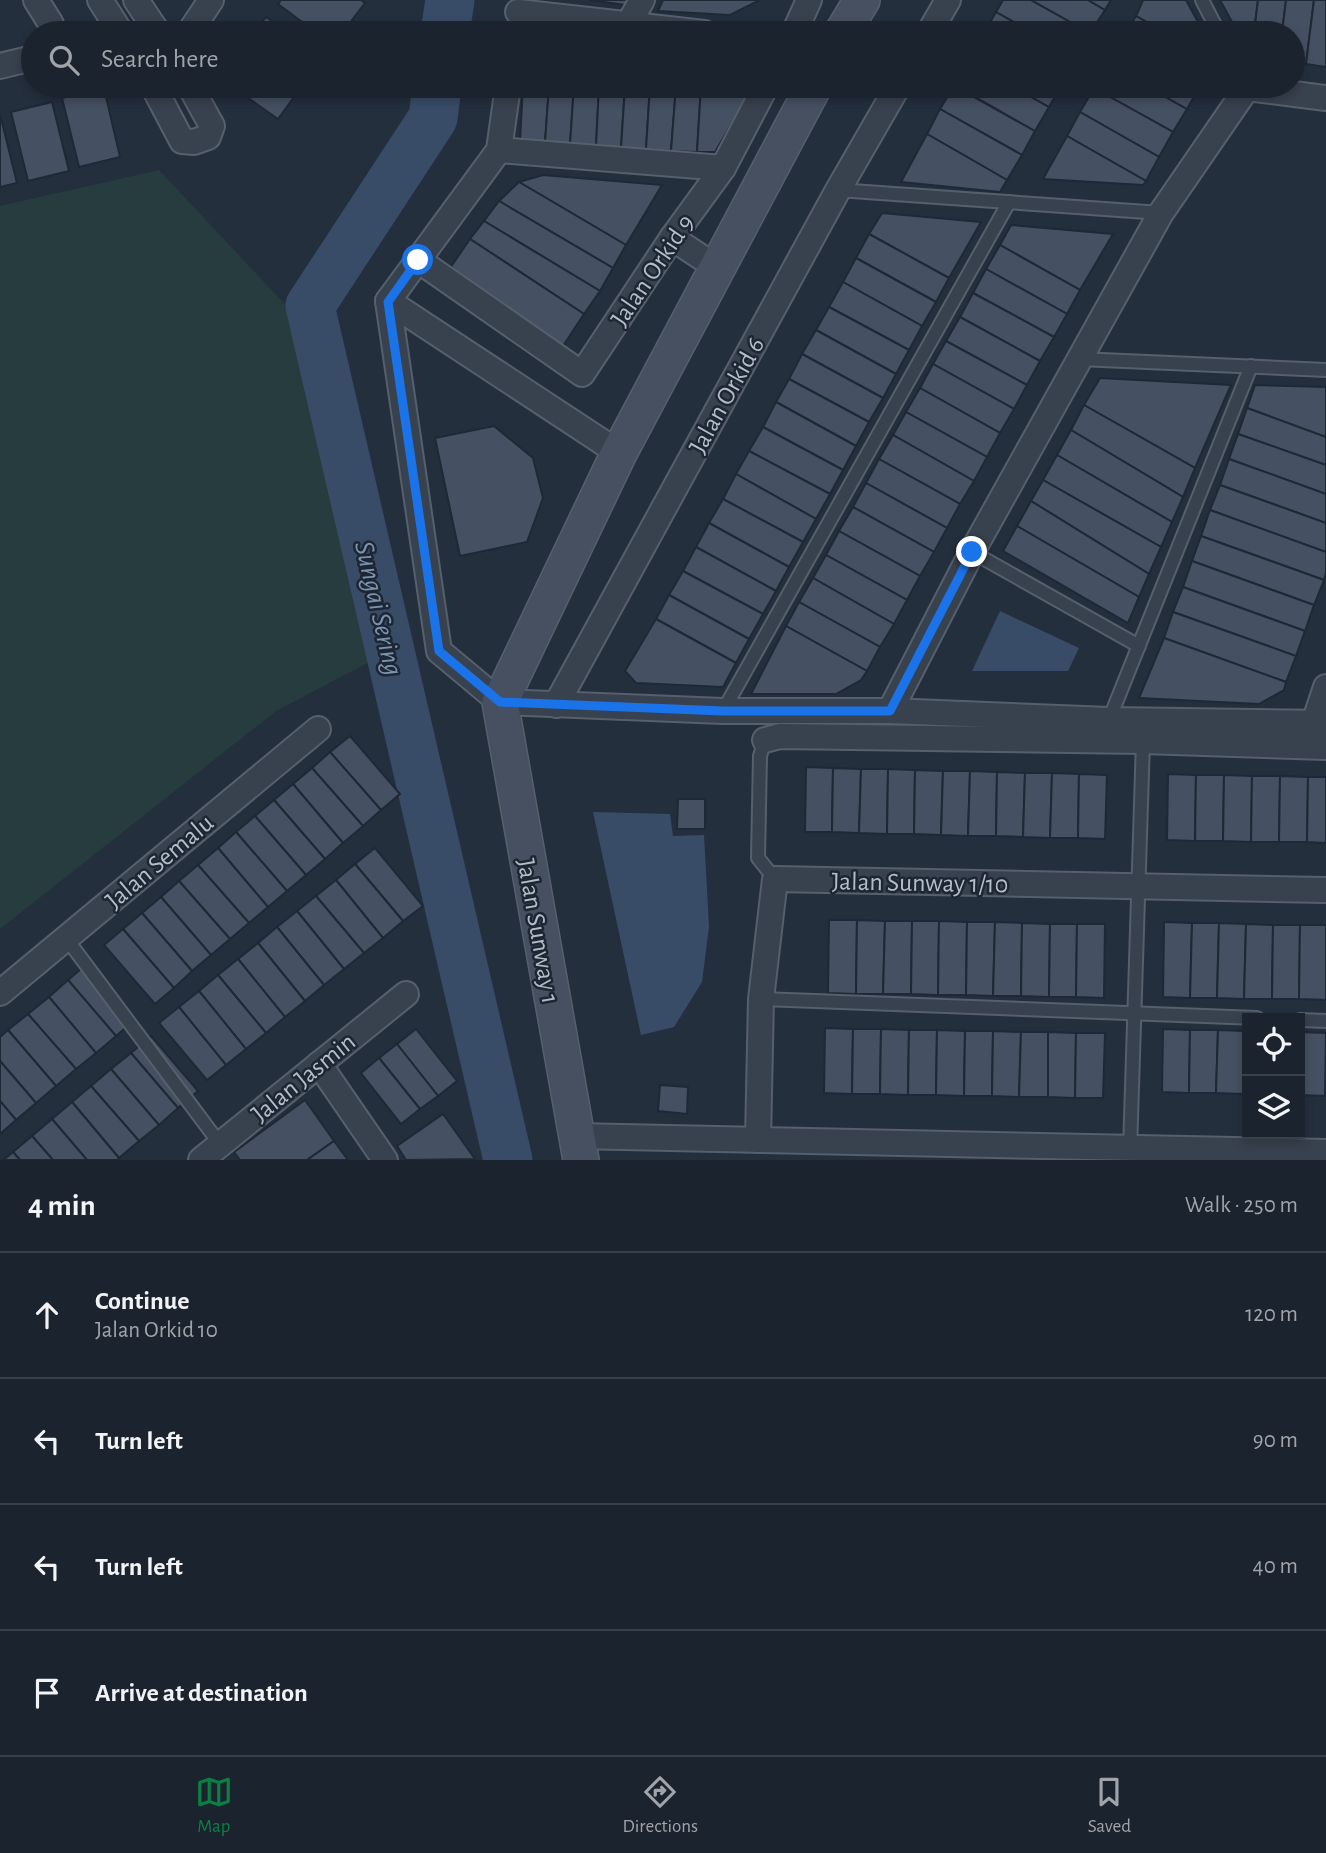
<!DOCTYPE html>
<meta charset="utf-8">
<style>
body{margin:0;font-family:"Alegreya Sans",sans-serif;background:#282f3a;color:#f1f3f6}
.controls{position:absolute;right:21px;bottom:21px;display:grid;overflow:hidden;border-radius:0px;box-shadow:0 4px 10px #0003}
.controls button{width:63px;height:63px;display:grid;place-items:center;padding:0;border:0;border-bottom:2px solid #39404a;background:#1b232e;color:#f1f3f6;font:35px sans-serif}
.stop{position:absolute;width:21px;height:21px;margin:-16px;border:5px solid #1a73e8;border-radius:50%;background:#fff}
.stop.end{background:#1a73e8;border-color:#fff;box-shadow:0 2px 7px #0008}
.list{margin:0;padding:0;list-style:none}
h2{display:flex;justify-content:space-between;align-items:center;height:91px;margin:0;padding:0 28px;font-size:30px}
h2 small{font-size:23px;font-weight:400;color:#a0a4aa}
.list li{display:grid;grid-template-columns:46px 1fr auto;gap:21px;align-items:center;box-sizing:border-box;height:126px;padding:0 28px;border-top:2px solid #39404a}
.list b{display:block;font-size:26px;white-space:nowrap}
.list p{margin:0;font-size:23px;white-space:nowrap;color:#a0a4aa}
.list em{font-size:23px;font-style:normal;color:#a0a4aa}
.icon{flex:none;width:38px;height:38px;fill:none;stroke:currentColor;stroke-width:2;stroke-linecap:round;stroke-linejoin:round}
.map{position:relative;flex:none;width:1326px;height:1160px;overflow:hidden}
.search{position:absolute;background:#1b232e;box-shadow:0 4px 10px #0003;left:21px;right:21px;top:21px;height:77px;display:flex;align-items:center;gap:18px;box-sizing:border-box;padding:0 24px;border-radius:38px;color:#a0a4aa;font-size:26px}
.sheet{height:595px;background:#1b232e}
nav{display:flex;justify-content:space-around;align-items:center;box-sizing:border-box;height:98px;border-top:2px solid #39404a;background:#1b232e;font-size:19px;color:#a0a4aa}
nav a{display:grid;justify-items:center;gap:4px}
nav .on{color:#0b8043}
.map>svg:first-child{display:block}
</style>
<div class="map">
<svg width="1326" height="1160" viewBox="0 0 1326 1160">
<rect width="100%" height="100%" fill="#242f3e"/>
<path fill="#263c3f" d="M159 170 295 315 379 657 276 711 0 929V206Z"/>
<g fill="#394c67">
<path d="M1000 611 1079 648 1068 671H972Z"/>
<path d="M593 812 670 814 673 836 704 835 709 927 702 982 674 1027 641 1035Z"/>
</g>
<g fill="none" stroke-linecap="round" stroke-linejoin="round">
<g stroke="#394c67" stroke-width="49">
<path d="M445 33 450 0"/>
<path d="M437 86 433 118 310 306 508 1160"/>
</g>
</g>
<g fill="#455162" stroke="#1f2835" stroke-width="2">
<path d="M281 0H361L365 3 342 33H317L278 4Z"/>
<path d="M590 0H628L625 5Z"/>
<path d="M663 0H760L730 15 658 11Z"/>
<path d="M1003 0H1031L1090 33H1033L996 12Z"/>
<path d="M1031 0H1088L1105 10 1090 33Z"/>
<path d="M1088 0H1111L1105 10Z"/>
<path d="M1143 0H1186L1204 33H1166L1136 16Z"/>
<path d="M1220 0H1258L1254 33H1238Z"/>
<path d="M1258 0H1286L1282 33H1254Z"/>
<path d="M1286 0H1314L1306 64 1293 62V33H1282Z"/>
<path d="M1314 0H1326V67L1306 64Z"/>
<path d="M996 12 1033 33H984Z"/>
<path d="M1136 16 1166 33H1126Z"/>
<path d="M266 17 289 33H254Z"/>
<path d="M231 86H302L278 119Z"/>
<path d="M523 86H549L545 142 520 141Z"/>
<path d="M549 86H574L570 144 545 142Z"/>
<path d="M574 86H599L596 146 570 144Z"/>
<path d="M599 86H625L621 148 596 146Z"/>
<path d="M625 86H650L646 149 621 148Z"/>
<path d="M650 86H676L671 151 646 149Z"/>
<path d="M676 86H701L697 152 671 151Z"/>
<path d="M701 86H754L715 152H697Z"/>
<path d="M954 86 1035 131 1022 155 940 109Z"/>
<path d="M956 86H1012L1049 107 1035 131Z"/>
<path d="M1012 86H1061L1049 107Z"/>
<path d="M1096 86H1146L1187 109 1173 132 1094 88Z"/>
<path d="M1146 86H1200L1187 109Z"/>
<path d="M104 88 120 157 79 167 62 98Z"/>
<path d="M1094 88 1173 132 1159 157 1080 112Z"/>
<path d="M52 102 69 171 28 181 11 112Z"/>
<path d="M940 109 1022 155 1007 180 927 134Z"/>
<path d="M1080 112 1159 157 1146 181 1067 136Z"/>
<path d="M0 114 17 183 0 187Z"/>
<path d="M927 134 1007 180 1000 192 901 182Z"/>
<path d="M1067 136 1146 181 1143 185 1043 179Z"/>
<path d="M543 175 662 185 626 245 519 182Z"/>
<path d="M519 182 626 245 613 268 499 201Z"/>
<path d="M499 201 613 268 600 291 484 221Z"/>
<path d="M882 213 981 222 949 278 869 234Z"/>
<path d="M484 221 600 291 584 314 470 239Z"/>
<path d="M1011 225 1113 234 1080 290 1000 245Z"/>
<path d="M869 234 949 278 936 302 856 258Z"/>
<path d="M470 239 584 314 561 349 446 274Z"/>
<path d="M1000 245 1080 290 1067 314 986 269Z"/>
<path d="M856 258 936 302 922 326 843 282Z"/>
<path d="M986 269 1067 314 1054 337 973 293Z"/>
<path d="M843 282 922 326 909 350 829 307Z"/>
<path d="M973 293 1054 337 1040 361 960 317Z"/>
<path d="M829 307 909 350 896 374 816 330Z"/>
<path d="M960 317 1040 361 1027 385 946 341Z"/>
<path d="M816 330 896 374 883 398 802 354Z"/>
<path d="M946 341 1027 385 1014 409 933 364Z"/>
<path d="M802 354 883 398 869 422 789 379Z"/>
<path d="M933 364 1014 409 1000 433 920 388Z"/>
<path d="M1100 378 1231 385 1195 468 1084 405Z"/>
<path d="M789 379 869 422 856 446 776 402Z"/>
<path d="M1255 385 1326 387V437L1247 408Z"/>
<path d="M920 388 1000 433 987 457 906 412Z"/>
<path d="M776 402 856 446 843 470 763 427Z"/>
<path d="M1084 405 1195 468 1183 497 1071 430Z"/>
<path d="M1247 408 1326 437V465L1238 434Z"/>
<path d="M906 412 987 457 974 481 893 435Z"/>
<path d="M494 426 533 458 543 498 527 542 460 556 435 438Z"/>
<path d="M763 427 843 470 830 494 749 451Z"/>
<path d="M1071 430 1183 497 1172 522 1057 455Z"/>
<path d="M1238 434 1326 465V494L1229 459Z"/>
<path d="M893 435 974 481 960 504 879 459Z"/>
<path d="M749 451 830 494 816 519 736 474Z"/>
<path d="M1057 455 1172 522 1161 547 1043 480Z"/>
<path d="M879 459 960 504 947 528 866 483Z"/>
<path d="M1229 459 1326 494V523L1220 485Z"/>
<path d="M736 474 816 519 803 542 723 499Z"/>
<path d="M1043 480 1161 547 1149 574 1031 501Z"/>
<path d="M866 483 947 528 934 552 853 507Z"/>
<path d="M1220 485 1326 523V552L1210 510Z"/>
<path d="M723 499 803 542 789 567 709 523Z"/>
<path d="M1031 501 1149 574 1139 597 1017 526Z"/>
<path d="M853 507 934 552 920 576 839 531Z"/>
<path d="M1210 510 1326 552V573L1324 580 1201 536Z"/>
<path d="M709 523 789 567 776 591 696 547Z"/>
<path d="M1017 526 1139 597 1128 623 1003 551Z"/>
<path d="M839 531 920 576 907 600 826 555Z"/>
<path d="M1201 536 1324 580 1314 605 1192 561Z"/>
<path d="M696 547 776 591 763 614 683 571Z"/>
<path d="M826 555 907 600 894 624 813 578Z"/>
<path d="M1192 561 1314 605 1305 631 1183 587Z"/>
<path d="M683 571 763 614 749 639 669 595Z"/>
<path d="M813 578 894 624 880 647 799 602Z"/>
<path d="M1183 587 1305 631 1296 656 1173 612Z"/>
<path d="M669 595 749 639 736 663 656 619Z"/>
<path d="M799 602 880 647 867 671 786 626Z"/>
<path d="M1173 612 1296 656 1286 682 1164 638Z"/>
<path d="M656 619 736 663 723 687 636 683 625 671Z"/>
<path d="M786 626 867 671 861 680 836 694H751Z"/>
<path d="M1164 638 1286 682 1284 690 1259 704 1139 698Z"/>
<path d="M350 736 400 794 381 810 330 752Z"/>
<path d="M330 752 381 810 363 826 312 768Z"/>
<path d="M806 767 833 768 832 832H805Z"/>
<path d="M312 768 363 826 343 843 293 784Z"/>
<path d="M833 768 861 769 859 833 832 832Z"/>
<path d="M861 769H888L887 834 859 833Z"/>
<path d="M888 769 915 770 914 834H887Z"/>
<path d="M915 770 943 771 941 835 914 834Z"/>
<path d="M943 771H970L968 836 941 835Z"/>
<path d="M970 771 997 772 996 836H968Z"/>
<path d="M997 772 1025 773 1023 837 996 836Z"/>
<path d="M1025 773H1052L1050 838 1023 837Z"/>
<path d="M1052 773 1079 774 1078 838H1050Z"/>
<path d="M1079 774 1107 775 1105 839 1078 838Z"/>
<path d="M1168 774 1196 775 1195 841 1167 840Z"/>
<path d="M1196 775H1224L1223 841H1195Z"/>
<path d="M1224 775 1252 776 1251 842 1223 841Z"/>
<path d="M1252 776H1280L1279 842H1251Z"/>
<path d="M1280 776 1308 777 1307 842H1279Z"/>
<path d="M1308 777H1326V843L1307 842Z"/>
<path d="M293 784 343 843 325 859 274 800Z"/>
<path d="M678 799H705V829H677Z"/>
<path d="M274 800 325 859 306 875 255 816Z"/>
<path d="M255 816 306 875 287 891 236 832Z"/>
<path d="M236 832 287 891 268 907 218 848Z"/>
<path d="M218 848 268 907 249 923 198 865Z"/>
<path d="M375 848 423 906 403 921 355 864Z"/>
<path d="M355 864 403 921 383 938 336 880Z"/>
<path d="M198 865 249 923 230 939 179 881Z"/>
<path d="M336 880 383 938 364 953 316 896Z"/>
<path d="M179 881 230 939 211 955 161 897Z"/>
<path d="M316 896 364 953 344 969 297 911Z"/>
<path d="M161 897 211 955 192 971 142 913Z"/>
<path d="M297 911 344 969 324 985 277 927Z"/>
<path d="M142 913 192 971 174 988 123 929Z"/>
<path d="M829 920H857L856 994 828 993Z"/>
<path d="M857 920 885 921 883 994H856Z"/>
<path d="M885 921H912L911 994H883Z"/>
<path d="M912 921H939L938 995 911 994Z"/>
<path d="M939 921 967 922 966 995H938Z"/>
<path d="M967 922H995L993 996 966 995Z"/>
<path d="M995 922 1022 923 1021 996H993Z"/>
<path d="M1164 922 1192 923 1190 998 1163 997Z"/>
<path d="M1022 923 1050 924 1049 997 1021 996Z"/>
<path d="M1192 923H1219L1217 998H1190Z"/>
<path d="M1219 923 1246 924 1244 999 1217 998Z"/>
<path d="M1050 924H1077L1076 997H1049Z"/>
<path d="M1077 924H1105L1104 998 1076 997Z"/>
<path d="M1246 924 1273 925 1272 999H1244Z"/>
<path d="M1273 925H1300L1299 999H1272Z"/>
<path d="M1300 925H1326V1000L1299 999Z"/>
<path d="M277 927 324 985 305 1001 258 943Z"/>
<path d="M123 929 174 988 155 1004 104 945Z"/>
<path d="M258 943 305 1001 285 1017 238 959Z"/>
<path d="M238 959 285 1017 266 1033 218 975Z"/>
<path d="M88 963 136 1019 116 1036 68 980Z"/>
<path d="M218 975 266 1033 246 1049 199 991Z"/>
<path d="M68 980 116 1036 96 1053 49 997Z"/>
<path d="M199 991 246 1049 226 1065 179 1007Z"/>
<path d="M49 997 96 1053 76 1069 28 1014Z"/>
<path d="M179 1007 226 1065 207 1080 159 1023Z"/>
<path d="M28 1014 76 1069 56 1086 8 1030Z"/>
<path d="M825 1028 853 1029 852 1094 824 1093Z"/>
<path d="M416 1029 457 1081 438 1096 397 1044Z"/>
<path d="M853 1029H881L880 1094H852Z"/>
<path d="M881 1029 909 1030 908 1095 880 1094Z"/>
<path d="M1163 1029 1190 1030 1189 1093 1162 1092Z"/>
<path d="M8 1030 56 1086 36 1103 0 1061V1037Z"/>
<path d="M909 1030H937L936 1095H908Z"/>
<path d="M937 1030 965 1031 964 1096 936 1095Z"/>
<path d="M1190 1030H1218L1216 1093H1189Z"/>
<path d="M1218 1030 1244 1031 1243 1094 1216 1093Z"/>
<path d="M965 1031H993L992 1096H964Z"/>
<path d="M993 1031 1021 1032 1019 1097 992 1096Z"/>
<path d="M1244 1031H1247V1094H1243Z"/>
<path d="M1021 1032H1048V1097H1019Z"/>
<path d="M1048 1032 1076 1033 1075 1098 1048 1097Z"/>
<path d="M1300 1032 1326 1033 1325 1096 1300 1095Z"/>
<path d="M1076 1033H1105L1103 1098H1075Z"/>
<path d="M151 1036 198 1091 178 1108 131 1053Z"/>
<path d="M397 1044 438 1096 420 1109 379 1058Z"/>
<path d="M131 1053 178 1108 159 1125 111 1069Z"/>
<path d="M379 1058 420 1109 401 1124 361 1073Z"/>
<path d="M0 1061 36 1103 16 1120 0 1101Z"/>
<path d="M111 1069 159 1125 139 1141 91 1086Z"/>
<path d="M660 1085 688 1087 687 1114 658 1111Z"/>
<path d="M91 1086 139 1141 119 1158 72 1102Z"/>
<path d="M305 1100 334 1141 307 1160H240L234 1152Z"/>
<path d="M0 1101 16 1120 0 1134Z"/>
<path d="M72 1102 119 1158 117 1160H87L52 1119Z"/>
<path d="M443 1114 475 1159 406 1160 397 1146Z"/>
<path d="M52 1119 87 1160H53L32 1136Z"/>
<path d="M32 1136 53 1160H20L13 1152Z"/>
<path d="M334 1141 348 1160H307Z"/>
<path d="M13 1152 20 1160H3Z"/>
</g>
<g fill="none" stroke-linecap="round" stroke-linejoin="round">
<defs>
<g id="lane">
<path d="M1202 0 1219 33"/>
<path d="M838 190 1161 213"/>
<path d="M1079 359 1326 370"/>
<path d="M972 552 1139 646"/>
<path d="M723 711 1009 202"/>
<path d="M1109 720 1251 366"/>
<path d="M765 740 760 756 758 858 775 879"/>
<path d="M66 938 220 1144"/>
<path d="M761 999 1257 1018"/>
<path d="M1300 1020 1326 1021"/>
<path d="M1130 1150 1143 741"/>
</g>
<g id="street">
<path d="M36 0 51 24V33"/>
<path d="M100 0 121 33"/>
<path d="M136 0 158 33"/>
<path d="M518 12 704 33"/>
<path d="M628 25 642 0"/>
<path d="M189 33 211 0"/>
<path d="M794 33 809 0"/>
<path d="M929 33 948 0"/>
<path d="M0 66 33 58"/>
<path d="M153 86 182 141 194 142 208 137 212 126 190 86"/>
<path d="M508 86 499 150 388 301 439 651 500 702 723 711H890L1109 720 1326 723"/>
<path d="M499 150 723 168"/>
<path d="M672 238 716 267"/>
<path d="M418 260 582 374 672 238 723 168 766 86"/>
<path d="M388 301 619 453"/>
<path d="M556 705 838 190 898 86"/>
<path d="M890 711 972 552 1161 213 1247 88 1326 98"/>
<path d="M1314 723 1326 687"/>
<path d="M765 740 780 736 1143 741 1326 747"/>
<path d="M0 993 318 729"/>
<path d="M319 1064 385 1160"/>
<path d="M575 1136 1326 1152"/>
<path d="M758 1140 761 999 775 879 1326 890"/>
<path d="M201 1160 406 994"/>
</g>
<g id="secondary">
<path d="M842 33 862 0"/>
<path d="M581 1160 500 702 619 453 814 86"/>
</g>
</defs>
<use href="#lane" stroke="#565f6c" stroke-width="16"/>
<use href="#street" stroke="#565f6c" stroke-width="28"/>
<use href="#secondary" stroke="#565f6c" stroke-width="38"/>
<use href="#lane" stroke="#38414e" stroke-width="12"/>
<use href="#street" stroke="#38414e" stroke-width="24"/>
<use href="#secondary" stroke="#465061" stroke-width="35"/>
</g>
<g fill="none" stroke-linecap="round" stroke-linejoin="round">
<path stroke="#1a73e8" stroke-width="9" d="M418 260 388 302 439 651 500 702 723 711H890L972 552"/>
</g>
<g text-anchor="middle" stroke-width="5" stroke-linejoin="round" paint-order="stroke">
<g font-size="26" fill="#b4bcc9" stroke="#1d2633">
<text transform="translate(652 270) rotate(-56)" y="9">Jalan Orkid 9</text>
<text transform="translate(726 395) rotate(-61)" y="9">Jalan Orkid 6</text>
<text transform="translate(159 861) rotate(-40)" y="9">Jalan Semalu</text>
<text transform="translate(920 882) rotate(1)" y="9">Jalan Sunway 1/10</text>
<text transform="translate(539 931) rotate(80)" y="9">Jalan Sunway 1</text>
<text transform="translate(303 1077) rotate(-39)" y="9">Jalan Jasmin</text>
</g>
<g font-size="28" font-style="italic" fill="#7c92b1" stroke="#1d2633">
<text transform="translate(380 608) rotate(77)" y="10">Sungai Sering</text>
</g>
</g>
</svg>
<div class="controls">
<button><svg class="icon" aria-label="locate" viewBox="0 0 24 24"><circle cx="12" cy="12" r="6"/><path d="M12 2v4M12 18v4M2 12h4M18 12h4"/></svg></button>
<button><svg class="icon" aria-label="layers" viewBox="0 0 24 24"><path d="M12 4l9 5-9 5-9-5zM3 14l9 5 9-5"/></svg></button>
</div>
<div class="stop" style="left:418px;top:260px"></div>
<div class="stop end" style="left:972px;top:552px"></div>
<div class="search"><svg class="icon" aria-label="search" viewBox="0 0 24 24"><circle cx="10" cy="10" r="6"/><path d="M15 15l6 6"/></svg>Search here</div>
</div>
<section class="sheet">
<h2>4 min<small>Walk · 250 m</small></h2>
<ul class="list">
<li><svg class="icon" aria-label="ahead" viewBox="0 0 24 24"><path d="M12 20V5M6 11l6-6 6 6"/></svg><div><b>Continue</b><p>Jalan Orkid 10</p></div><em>120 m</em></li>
<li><svg class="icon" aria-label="left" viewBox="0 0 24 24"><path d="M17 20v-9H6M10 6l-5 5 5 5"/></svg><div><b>Turn left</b></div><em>90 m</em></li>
<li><svg class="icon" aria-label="left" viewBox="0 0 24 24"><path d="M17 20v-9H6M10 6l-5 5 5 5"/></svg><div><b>Turn left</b></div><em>40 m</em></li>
<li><svg class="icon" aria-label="arrive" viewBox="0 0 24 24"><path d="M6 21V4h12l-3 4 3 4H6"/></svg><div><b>Arrive at destination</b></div></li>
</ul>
</section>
<nav>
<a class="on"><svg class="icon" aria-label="map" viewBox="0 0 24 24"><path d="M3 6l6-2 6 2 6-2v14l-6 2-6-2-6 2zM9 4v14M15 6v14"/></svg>Map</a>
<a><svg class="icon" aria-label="directions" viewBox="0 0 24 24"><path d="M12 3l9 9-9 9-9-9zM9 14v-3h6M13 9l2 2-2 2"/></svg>Directions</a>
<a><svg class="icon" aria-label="saved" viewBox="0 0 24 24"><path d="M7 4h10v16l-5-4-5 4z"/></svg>Saved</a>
</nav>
